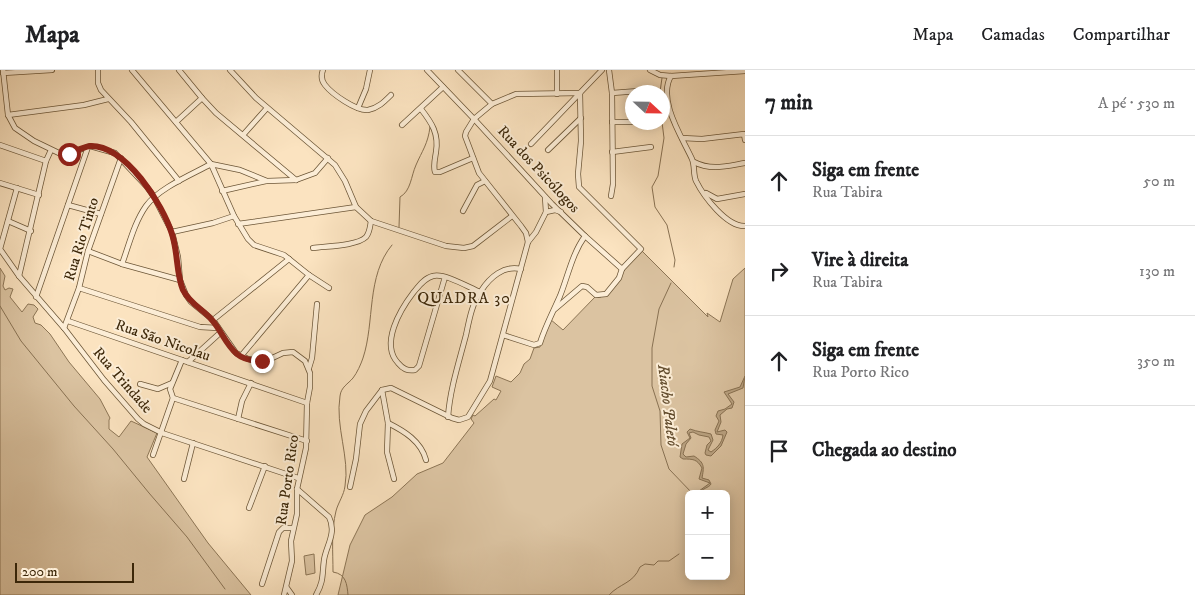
<!DOCTYPE html>
<html lang="pt">
<meta charset="utf-8">
<style>
body{margin:0;font-family:"IM FELL DW Pica",serif;background:#f2f2f2;color:#202124}
.controls{position:absolute;right:15px;bottom:15px;display:grid;overflow:hidden;border-radius:8px;box-shadow:0 2px 12px #0003}
.controls button{width:45px;height:45px;display:grid;place-items:center;padding:0;border:0;border-bottom:1px solid #e0e0e0;background:#fff;color:#202124;font:25px sans-serif}
.compass{position:absolute;left:625px;top:15px;width:45px;height:45px;border-radius:50%;background:#fff;box-shadow:0 2px 12px #0003;rotate:112deg}
.scale{position:absolute;left:15px;bottom:12px;width:119px;box-sizing:border-box;padding-left:5px;border:2px solid #3c2709;border-top:0;font-size:14px;line-height:18px;white-space:nowrap;color:#3c2709;-webkit-text-stroke:4px #fcedd6;paint-order:stroke}
.stop{position:absolute;width:15px;height:15px;margin:-11px;border:4px solid #8f2418;border-radius:50%;background:#fff}
.stop.end{background:#8f2418;border-color:#fff;box-shadow:0 1px 5px #0008}
.list{margin:0;padding:0;list-style:none}
h2{display:flex;justify-content:space-between;align-items:center;height:65px;margin:0;padding:0 20px;font-size:21px}
h2 small{font-size:16px;font-weight:400;color:#757577}
.list li{display:grid;grid-template-columns:32px 1fr auto;gap:15px;align-items:center;box-sizing:border-box;height:90px;padding:0 20px;border-top:1px solid #e0e0e0}
.list b{display:block;font-size:19px;white-space:nowrap}
.list p{margin:0;font-size:16px;white-space:nowrap;color:#757577}
.list em{font-size:16px;font-style:normal;color:#757577}
.icon{flex:none;width:28px;height:28px;fill:none;stroke:currentColor;stroke-width:2;stroke-linecap:round;stroke-linejoin:round}
.map{position:relative;flex:none;width:745px;height:525px;overflow:hidden}
header{display:flex;align-items:center;gap:30px;box-sizing:border-box;height:70px;padding:0 25px;background:#fff;border-bottom:1px solid #e0e0e0}
header strong{font-size:24px}
nav{display:flex;gap:28px;margin-inline-start:auto;font-size:18px}
main{display:flex}
aside{flex:1;background:#fff}
.map>svg:first-child{display:block}
</style>
<header>
<strong>Mapa</strong>
<nav><a>Mapa</a><a>Camadas</a><a>Compartilhar</a></nav>
</header>
<main>
<div class="map">
<svg width="745" height="525" viewBox="0 0 745 525">
<rect width="100%" height="100%" fill="#fbe3c0"/>
<filter id="stains"><feTurbulence type="fractalNoise" baseFrequency=".004" numOctaves="4"/><feColorMatrix values="0 0 0 0 .2 0 0 0 0 .09 0 0 0 0 .02 0 0 0 .5 -.17"/></filter>
<radialGradient id="worn" r=".72"><stop offset=".6" stop-color="#630" stop-opacity="0"/><stop offset="1" stop-color="#630" stop-opacity=".3"/></radialGradient>
<g fill="#dbc3a1" stroke="#8c7555" fill-rule="evenodd">
<path d="M641 180 708 247 707 243 720 252 733 209 745 198V525H338L350 475 365 445 392 427 417 404 443 393 474 353 471 349 473 345 475 346 494 329 496 330 501 321 492 317 496 306 511 312 520 303 524 294 530 289 534 278 540 277 541 274 550 249 563 260 595 227H601ZM689 424H726V506H689Z"/>
<path d="M0 198 5 206 3 216 5 220 9 218 13 219 10 227 22 242 28 234 34 235 38 239 33 247 35 253 41 255 50 264 69 292 100 329 110 348 109 350V359L119 367 131 351 157 363 147 387 208 473 251 525H0Z"/>
<path d="M314 484 315 503 306 505 304 486Z"/>
</g>
<path fill="#baa382" stroke="#887152" d="M745 306 743 318 728 324 734 332 732 338 727 339 720 345 721 352 717 362 725 360 727 362 721 376 711 386 706 385 705 383 707 375 711 371 709 367 699 365 693 362 689 363 691 368 686 374 683 384 686 387 694 386C705 393 704 397 702 408L709 410 711 414C709 418 702 418 699 424H695L710 413 699 409 702 398C697 389 693 389 683 389L680 387 682 374 690 368 687 362 690 359C698 362 704 362 711 364L713 370 708 380 711 382C717 378 722 373 723 365L716 364 715 360 719 351 716 346 718 341 725 339 732 334 724 322 740 317Z"/>
<g fill="none" stroke-linecap="round" stroke-linejoin="round">
<g stroke="#887152" stroke-width="1">
<path d="M660 22 662 8"/>
<path d="M662 52 664 68 658 106 652 117 655 137 667 155 675 190 674 197"/>
<path d="M399 157 400 127C411 121 411 106 416 95 422 81 428 74 430 57"/>
<path d="M671 213 659 239 652 278V316L660 341 661 375 669 399 693 424"/>
<path d="M0 236 21 271 74 336 113 379 149 423 187 467 225 519"/>
<path d="M348 525C347 514 346 504 333 502 333 482 331 461 336 441 338 433 344 425 345 416 350 388 335 356 340 326 341 317 348 314 353 308 357 303 361 294 363 288 375 252 366 206 392 175"/>
<path d="M609 525C620 513 633 514 640 497L645 494 654 495 658 491H669L679 484"/>
</g>
<defs>
<g id="minor">
<path d="M3 0 8 45 15 58 34 71 63 85 69 84 90 76 115 83 147 117 154 127 172 162 178 187 180 210 186 225 191 232 213 250 236 283 248 289 262 291 268 290 283 283 293 282 305 291 310 303V317L307 333 306 378 297 419V444L291 471 292 491 284 525"/>
<path d="M98 0V13L101 20 131 52 179 111"/>
<path d="M132 0 211 94 234 146 248 169 254 175 284 185 309 205 329 218"/>
<path d="M179 0 202 28 216 43 296 110"/>
<path d="M230 0 256 28 335 95 345 111 356 137 371 151 446 176 464 178 473 176 512 146"/>
<path d="M323 0C321 5 321 10 325 15 332 24 356 41 368 40 378 38 384 32 391 25"/>
<path d="M427 0 474 49"/>
<path d="M458 0 492 34"/>
<path d="M609 0 612 23 613 114 611 126"/>
<path d="M650 0 660 5 671 6 745 1"/>
<path d="M3 3 52 0"/>
<path d="M671 6C657 30 682 67 692 89 695 96 693 104 696 111 704 127 727 157 745 156"/>
<path d="M580 23 581 71 578 104 579 117 641 179 622 199"/>
<path d="M612 23 652 20"/>
<path d="M557 24V0"/>
<path d="M358 38 366 19 370 0"/>
<path d="M421 39C432 53 439 64 436 82 435 89 433 96 435 102H440L473 88"/>
<path d="M8 45 84 35 108 29"/>
<path d="M475 50 552 134 585 166C572 184 568 206 560 226 553 242 545 257 540 273L534 275 503 265"/>
<path d="M176 52 202 28"/>
<path d="M612 52H631"/>
<path d="M402 55 443 17"/>
<path d="M243 65 267 38"/>
<path d="M682 68 702 69 744 64 745 70"/>
<path d="M531 74 602 0"/>
<path d="M0 75 46 91"/>
<path d="M548 80 581 48"/>
<path d="M612 82 651 77"/>
<path d="M694 92C711 101 727 96 745 93"/>
<path d="M211 94 240 100 267 111 296 110 315 103 328 88"/>
<path d="M0 113 39 125"/>
<path d="M17 118 0 179 19 206 64 258 104 310 138 349 144 354 162 363 298 408"/>
<path d="M222 121 266 111"/>
<path d="M706 123 717 129 745 124"/>
<path d="M545 127 546 142"/>
<path d="M68 135 101 144"/>
<path d="M463 141 477 115 485 111"/>
<path d="M8 151 31 161"/>
<path d="M238 154 356 137"/>
<path d="M172 162 213 153 234 146"/>
<path d="M528 172 536 162 546 142 555 140 561 142"/>
<path d="M313 178C326 176 357 176 366 167 370 162 370 156 371 151"/>
<path d="M88 181 122 194 180 210"/>
<path d="M122 194C129 175 134 153 146 136 159 118 191 105 211 94"/>
<path d="M19 206 46 91 51 80"/>
<path d="M445 207 419 296 415 300C407 301 403 299 398 293 380 274 400 240 413 223 418 217 424 208 433 206 445 203 468 217 480 222"/>
<path d="M79 218 200 257 218 258"/>
<path d="M36 227 88 77"/>
<path d="M555 239 582 216 587 217 596 225 606 224 619 208 622 199 585 166"/>
<path d="M213 250 289 189"/>
<path d="M68 251 307 333"/>
<path d="M64 258 79 218 88 181 121 88"/>
<path d="M241 286 309 205"/>
<path d="M188 292 221 262"/>
<path d="M309 298 312 288 317 234"/>
<path d="M140 314 158 319 172 313"/>
<path d="M382 320 388 353 387 382 394 409"/>
<path d="M173 328 307 371"/>
<path d="M448 347C450 319 459 292 466 265 469 251 472 233 481 221 490 207 504 195 521 199"/>
<path d="M238 349 242 331 251 313"/>
<path d="M388 353C404 361 421 371 426 390"/>
<path d="M153 385 173 328 170 319 182 290"/>
<path d="M184 409 193 373"/>
<path d="M350 417 356 389 360 354 366 341 382 320 391 318 452 348 459 350 468 347 490 311 528 172 526 163 521 156 479 103 465 66 466 62 474 49 492 34 516 24 580 23"/>
<path d="M297 419 329 447C337 463 326 476 324 490 322 505 324 511 316 525"/>
<path d="M249 438 265 396"/>
<path d="M262 514 279 462 283 458H293"/>
<path d="M287 518 292 525"/>
</g>
</defs>
<use href="#minor" stroke="#6c5637" stroke-width="6"/>
<use href="#minor" stroke="#fcedd6" stroke-width="4.5"/>
</g>
<g fill="none" stroke-linecap="round" stroke-linejoin="round">
<path stroke="#8f2418" stroke-width="6" d="M69 84C76 81 83 77 90 76 126 75 163 135 172 164 178 182 176 203 183 220 190 234 203 239 212 250 221 260 226 275 237 284 243 289 254 291 262 291"/>
</g>
<g text-anchor="middle" stroke-width="4" stroke-linejoin="round" paint-order="stroke">
<g font-size="15" fill="#3c2709" stroke="#fcedd6">
<text transform="translate(539 99) rotate(47)" y="5">Rua dos Psicólogos</text>
<text transform="translate(81 169) rotate(-73)" y="5">Rua Rio Tinto</text>
<text transform="translate(163 270) rotate(19)" y="5">Rua São Nicolau</text>
<text transform="translate(123 310) rotate(49)" y="5">Rua Trindade</text>
<text transform="translate(287 410) rotate(-82)" y="5">Rua Porto Rico</text>
</g>
<g font-size="16" letter-spacing="1" fill="#3c2709" stroke="#fcedd6">
<text x="464" y="233">QUADRA 30</text>
</g>
<g font-size="16" font-style="italic" fill="#624c2d" stroke="#fcedd6">
<text transform="translate(669 335) rotate(83)" y="6">Riacho Paletó</text>
</g>
</g>
<rect width="100%" height="100%" filter="url(#stains)"/>
<rect width="100%" height="100%" fill="url(#worn)"/>
</svg>
<div class="controls">
<button>+</button>
<button>−</button>
</div>
<svg class="compass" viewBox="-18 -18 36 36"><path d="M0-13l5 13h-10z" fill="#e53935"/><path d="M0 13l5-13h-10z" fill="#757577"/></svg>
<div class="scale">200 m</div>
<div class="stop" style="left:69px;top:84px"></div>
<div class="stop end" style="left:262px;top:291px"></div>
</div>
<aside>
<h2>7 min<small>A pé · 530 m</small></h2>
<ul class="list">
<li><svg class="icon" aria-label="ahead" viewBox="0 0 24 24"><path d="M12 20V5M6 11l6-6 6 6"/></svg><div><b>Siga em frente</b><p>Rua Tabira</p></div><em>50 m</em></li>
<li><svg class="icon" aria-label="right" viewBox="0 0 24 24"><path d="M7 20v-9h11M14 6l5 5-5 5"/></svg><div><b>Vire à direita</b><p>Rua Tabira</p></div><em>130 m</em></li>
<li><svg class="icon" aria-label="ahead" viewBox="0 0 24 24"><path d="M12 20V5M6 11l6-6 6 6"/></svg><div><b>Siga em frente</b><p>Rua Porto Rico</p></div><em>350 m</em></li>
<li><svg class="icon" aria-label="arrive" viewBox="0 0 24 24"><path d="M6 21V4h12l-3 4 3 4H6"/></svg><div><b>Chegada ao destino</b></div></li>
</ul>
</aside>
</main>
